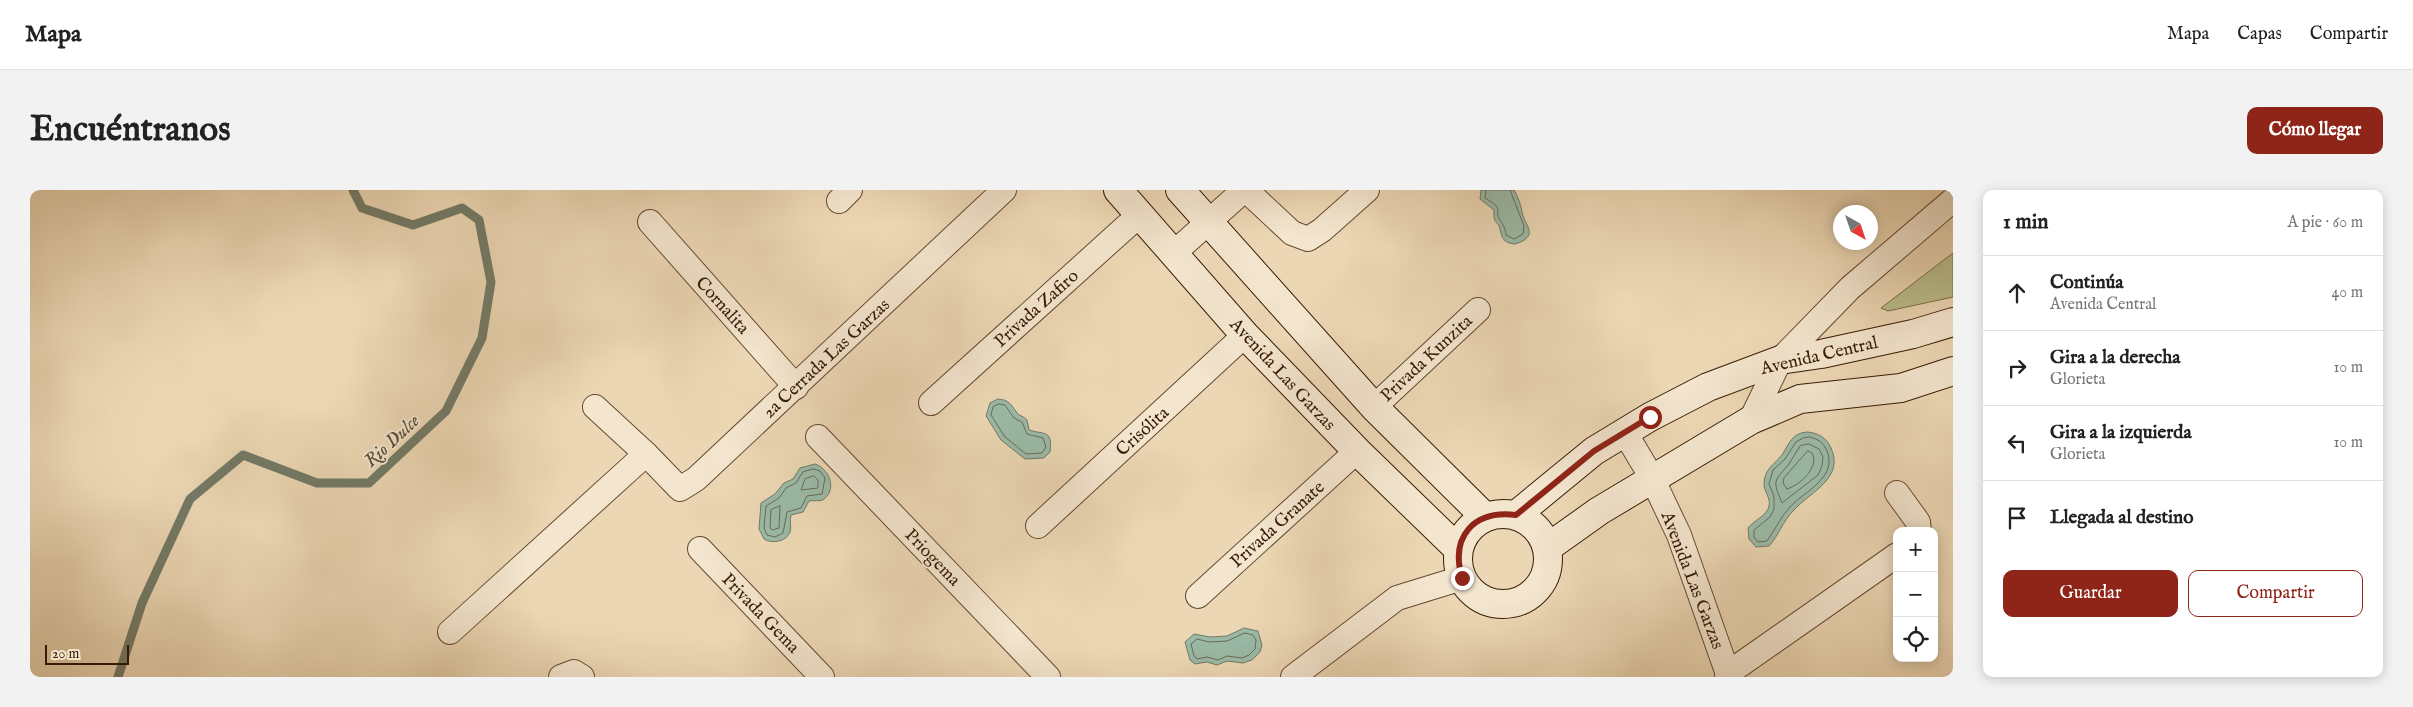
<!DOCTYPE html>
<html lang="es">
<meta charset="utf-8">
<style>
body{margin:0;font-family:"IM FELL English",serif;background:#f2f2f2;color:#222}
.controls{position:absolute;right:15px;bottom:15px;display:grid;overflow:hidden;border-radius:10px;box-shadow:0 2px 12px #0003}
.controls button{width:45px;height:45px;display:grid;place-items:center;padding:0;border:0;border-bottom:1px solid #e0e0e0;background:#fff;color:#222;font:25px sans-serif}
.compass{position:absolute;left:1803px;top:15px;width:45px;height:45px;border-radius:50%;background:#fff;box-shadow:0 2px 12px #0003;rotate:140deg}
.scale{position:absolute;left:15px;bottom:12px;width:84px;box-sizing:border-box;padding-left:5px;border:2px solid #391b05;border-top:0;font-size:14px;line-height:18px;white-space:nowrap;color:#391b05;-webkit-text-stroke:4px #f3e5ce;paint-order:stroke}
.stop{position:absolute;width:15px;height:15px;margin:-11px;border:4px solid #8f2418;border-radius:50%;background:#fff}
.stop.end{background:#8f2418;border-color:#fff;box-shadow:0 1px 5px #0008}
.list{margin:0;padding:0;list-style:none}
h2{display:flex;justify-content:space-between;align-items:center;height:65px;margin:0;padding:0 20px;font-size:21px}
h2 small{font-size:16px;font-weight:400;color:#767676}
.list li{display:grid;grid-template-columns:32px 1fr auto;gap:15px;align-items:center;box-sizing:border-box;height:75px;padding:0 20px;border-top:1px solid #e0e0e0}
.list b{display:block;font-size:19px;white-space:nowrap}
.list p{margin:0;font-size:16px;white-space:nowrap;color:#767676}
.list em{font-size:16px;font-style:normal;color:#767676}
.actions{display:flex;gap:10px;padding:15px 20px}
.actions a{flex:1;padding:11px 0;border:1px solid #8f2418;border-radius:10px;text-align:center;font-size:18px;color:#8f2418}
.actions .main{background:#8f2418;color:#fff}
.icon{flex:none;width:28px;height:28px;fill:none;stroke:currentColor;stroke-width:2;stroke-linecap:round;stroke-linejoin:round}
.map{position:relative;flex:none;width:1923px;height:487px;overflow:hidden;border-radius:10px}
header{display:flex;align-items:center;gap:30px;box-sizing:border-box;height:70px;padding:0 25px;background:#fff;border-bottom:1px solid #e0e0e0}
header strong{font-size:24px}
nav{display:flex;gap:28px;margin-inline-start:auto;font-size:18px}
.intro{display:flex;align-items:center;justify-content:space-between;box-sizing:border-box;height:120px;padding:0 30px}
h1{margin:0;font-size:35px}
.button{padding:12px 22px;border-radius:10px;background:#8f2418;color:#fff;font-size:18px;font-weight:700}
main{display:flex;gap:30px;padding:0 30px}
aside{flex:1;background:#fff;border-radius:10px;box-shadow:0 2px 12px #0003}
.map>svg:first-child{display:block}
</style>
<header>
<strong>Mapa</strong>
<nav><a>Mapa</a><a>Capas</a><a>Compartir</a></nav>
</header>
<div class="intro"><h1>Encuéntranos</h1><a class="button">Cómo llegar</a></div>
<main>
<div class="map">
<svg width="1923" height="487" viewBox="0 0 1923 487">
<rect width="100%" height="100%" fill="#ecd7b4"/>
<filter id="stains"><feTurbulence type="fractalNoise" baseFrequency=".004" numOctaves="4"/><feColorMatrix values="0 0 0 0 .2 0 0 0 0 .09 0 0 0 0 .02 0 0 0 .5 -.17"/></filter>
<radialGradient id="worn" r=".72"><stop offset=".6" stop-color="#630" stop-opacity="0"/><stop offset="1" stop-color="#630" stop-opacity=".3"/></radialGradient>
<path fill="#babd8b" stroke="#7a6c48" d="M1923 63V107L1858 121 1851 118Z"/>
<g fill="#9abaa7" stroke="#737a66">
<path d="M1451 0H1484C1488 7 1491 15 1492 22 1494 35 1511 46 1485 54 1473 53 1472 48 1470 39 1468 30 1463 35 1464 20L1450 9Z"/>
<path d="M968 209C979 210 981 214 987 223 989 226 994 226 997 230L999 240C1014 245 1023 239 1020 262L1014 268 995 269 971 250 956 226 960 213Z"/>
<path d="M1777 242C1788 243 1796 247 1801 258 1815 288 1780 302 1763 321 1753 331 1749 345 1739 356L1726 357 1719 349 1718 338C1724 330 1737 326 1739 316 1741 308 1734 302 1734 294 1734 279 1744 275 1752 265 1759 254 1762 243 1777 242Z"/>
<path d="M785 274C798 278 808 298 794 309 791 312 784 310 779 311L773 322 761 325C759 331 762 337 760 342 756 352 742 354 734 349L729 339 731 313 745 304 754 293 763 289 770 278Z"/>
<path d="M1214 438 1228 441 1232 455 1230 462 1222 470 1213 473 1197 471 1187 475 1177 472 1165 474 1160 470 1155 452 1164 444 1180 447 1197 446Z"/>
</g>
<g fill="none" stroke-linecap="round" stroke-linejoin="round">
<g stroke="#6a6a56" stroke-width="1">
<path d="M1456 0 1455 8C1476 20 1463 19 1470 30 1474 36 1475 38 1476 45L1484 49 1493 44 1494 36 1480 0"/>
<path d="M969 214 975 215 984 228 992 232 997 244 1013 248 1016 257 1012 263 996 264 975 247 961 225 963 217Z"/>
<path d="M1780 247C1789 250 1793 252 1797 261 1808 288 1773 302 1759 318 1750 328 1745 340 1737 351L1728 352 1724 347V340L1740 327 1744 319V306L1739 294 1743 280 1755 269 1766 252 1773 248Z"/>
<path d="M1779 254 1789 259 1793 267 1792 276 1788 285 1752 313C1742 289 1744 292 1759 274 1763 268 1766 262 1770 256Z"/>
<path d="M1778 261 1782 263C1790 277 1770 295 1757 299L1753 293 1754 288Z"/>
<path d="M784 279 790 281 795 288 792 304 777 306 771 318 757 322 753 343 745 347 737 345 734 338 736 316 749 308 756 298 766 293 773 282Z"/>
<path d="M784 286 788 290V298L771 300 775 289Z"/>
<path d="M750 316 749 338 742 340 740 338 741 320Z"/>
<path d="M1215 443 1223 445 1226 450 1225 459 1219 465 1212 468 1197 466 1188 470 1177 467 1167 469 1164 466 1161 454 1167 449 1179 452 1197 451Z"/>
</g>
<path stroke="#737a66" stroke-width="9" d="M88 487 112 413 160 309 213 265 287 293H339L416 221 452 148 461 92 449 30 432 18 383 35 332 18 323 0"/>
<defs>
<g id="street">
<path d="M1216 0 1262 43 1278 49 1292 40 1337 0"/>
<path d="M809 11 820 0"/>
<path d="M620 32 766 197"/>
<path d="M1144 63 1214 0"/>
<path d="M901 213 1098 35 1112 25"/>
<path d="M565 217 616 264 650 299 666 289 974 0"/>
<path d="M1344 217 1448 120"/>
<path d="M1721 230 1750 170 1820 98 1923 10"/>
<path d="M1594 241 1622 288 1649 345 1699 487"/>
<path d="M788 247 1018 487"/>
<path d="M1867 303 1888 332 1889 341"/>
<path d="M1008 336 1215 145"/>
<path d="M670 359 792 487"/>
<path d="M1168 406 1327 261"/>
<path d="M420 442 616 264"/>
<path d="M1697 484 1867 365"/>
<path d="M531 487 544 482 552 487"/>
<path d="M1263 487 1367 408 1432 388"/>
</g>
<g id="secondary">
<path d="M1088 0 1215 145 1327 261 1428 359"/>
<path d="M1150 0 1344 217 1455 327"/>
<circle cx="1473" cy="369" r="45"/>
<path d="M1486 325 1564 261 1620 227 1678 197 1750 170 1791 164 1883 144 1923 132"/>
<path d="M1517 358 1569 321 1721 230 1770 209 1871 198 1923 181"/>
</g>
</defs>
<use href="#street" stroke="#664a31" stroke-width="26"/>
<use href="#secondary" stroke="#391b05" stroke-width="30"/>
<use href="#street" stroke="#f3e5ce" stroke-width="24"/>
<use href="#secondary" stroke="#f3e5ce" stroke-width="28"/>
</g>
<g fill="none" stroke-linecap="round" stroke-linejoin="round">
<path stroke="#8f2418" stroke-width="6" d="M1432 388C1420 346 1444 320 1486 325L1564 261 1620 227"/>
</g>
<g text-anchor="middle" stroke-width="4" stroke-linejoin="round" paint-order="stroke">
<g font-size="18" fill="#391b05" stroke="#f3e5ce">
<text transform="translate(693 115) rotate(48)" y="6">Cornalita</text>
<text transform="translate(1006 118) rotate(-42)" y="6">Privada Zafiro</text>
<text transform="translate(1789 165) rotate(-13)" y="6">Avenida Central</text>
<text transform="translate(796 168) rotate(-43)" y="6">2a Cerrada Las Garzas</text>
<text transform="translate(1396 168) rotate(-43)" y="6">Privada Kunzita</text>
<text transform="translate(1253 184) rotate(47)" y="6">Avenida Las Garzas</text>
<text transform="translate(1112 241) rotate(-42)" y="6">Crisólita</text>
<text transform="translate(1247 334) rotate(-42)" y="6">Privada Granate</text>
<text transform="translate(903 367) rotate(46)" y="6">Priogema</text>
<text transform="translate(1663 390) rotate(69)" y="6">Avenida Las Garzas</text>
<text transform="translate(731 423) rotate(46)" y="6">Privada Gema</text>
</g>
<g font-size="19" font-style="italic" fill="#564b36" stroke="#f3e5ce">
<text transform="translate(361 250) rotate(-43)" y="7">Rio Dulce</text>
</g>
</g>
<rect width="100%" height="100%" filter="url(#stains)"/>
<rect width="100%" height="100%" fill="url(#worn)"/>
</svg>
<div class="controls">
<button>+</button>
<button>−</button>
<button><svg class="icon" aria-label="locate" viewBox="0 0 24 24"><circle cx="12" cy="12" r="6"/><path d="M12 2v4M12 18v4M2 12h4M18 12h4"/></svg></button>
</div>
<svg class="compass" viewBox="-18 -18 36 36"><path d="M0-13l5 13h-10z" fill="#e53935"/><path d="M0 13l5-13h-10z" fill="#767676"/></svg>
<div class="scale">20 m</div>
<div class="stop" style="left:1620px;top:227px"></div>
<div class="stop end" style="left:1432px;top:388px"></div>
</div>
<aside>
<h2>1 min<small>A pie · 60 m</small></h2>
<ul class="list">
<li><svg class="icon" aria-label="ahead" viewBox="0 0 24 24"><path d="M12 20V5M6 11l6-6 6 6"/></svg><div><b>Continúa</b><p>Avenida Central</p></div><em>40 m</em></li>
<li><svg class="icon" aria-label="right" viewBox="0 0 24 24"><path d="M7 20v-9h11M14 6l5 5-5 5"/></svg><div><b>Gira a la derecha</b><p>Glorieta</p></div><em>10 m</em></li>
<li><svg class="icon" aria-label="left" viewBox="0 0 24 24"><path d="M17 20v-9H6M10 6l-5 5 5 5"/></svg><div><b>Gira a la izquierda</b><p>Glorieta</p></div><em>10 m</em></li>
<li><svg class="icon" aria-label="arrive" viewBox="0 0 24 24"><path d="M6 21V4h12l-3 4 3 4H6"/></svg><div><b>Llegada al destino</b></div></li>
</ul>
<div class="actions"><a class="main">Guardar</a><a>Compartir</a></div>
</aside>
</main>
